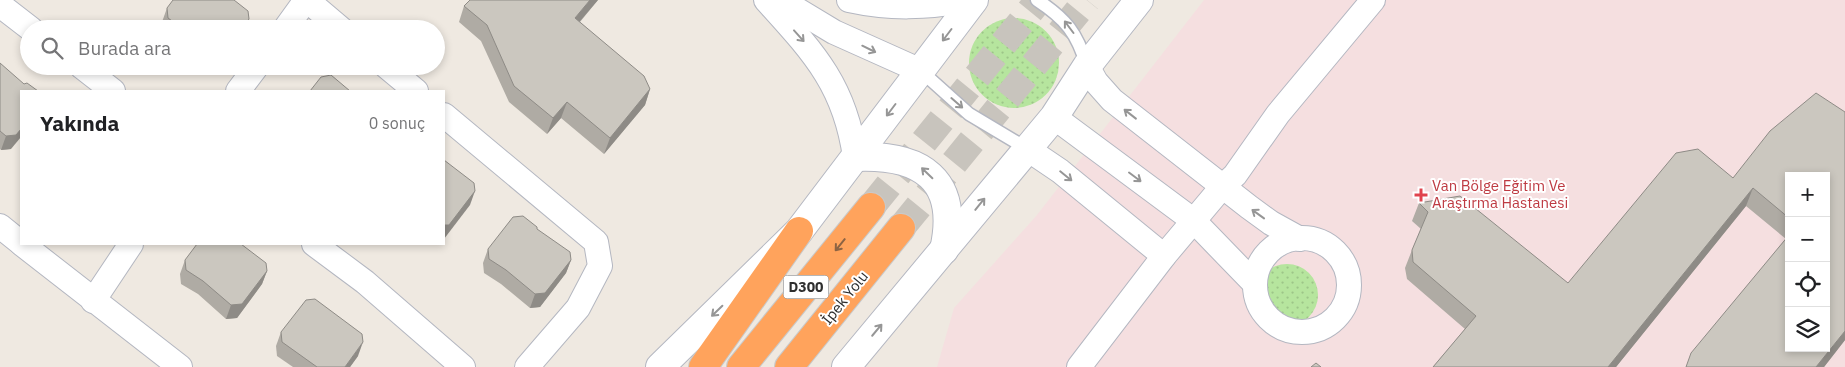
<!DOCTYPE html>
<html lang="tr">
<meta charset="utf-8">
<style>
body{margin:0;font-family:"IBM Plex Sans",sans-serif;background:#f2f2f2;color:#202124}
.controls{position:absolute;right:15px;bottom:15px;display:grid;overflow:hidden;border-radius:0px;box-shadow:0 2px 8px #0003}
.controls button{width:45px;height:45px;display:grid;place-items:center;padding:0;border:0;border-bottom:1px solid #e0e0e0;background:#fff;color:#202124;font:25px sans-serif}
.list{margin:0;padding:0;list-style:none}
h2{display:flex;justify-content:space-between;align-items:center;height:65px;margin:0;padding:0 20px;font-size:21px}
h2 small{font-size:16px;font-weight:400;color:#757577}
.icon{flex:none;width:28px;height:28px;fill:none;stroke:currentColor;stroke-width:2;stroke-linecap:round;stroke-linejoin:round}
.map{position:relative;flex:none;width:1845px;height:367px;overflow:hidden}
.search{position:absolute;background:#fff;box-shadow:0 2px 8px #0003;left:20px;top:20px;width:425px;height:55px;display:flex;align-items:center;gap:12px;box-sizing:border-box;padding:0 18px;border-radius:28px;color:#757577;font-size:19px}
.panel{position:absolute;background:#fff;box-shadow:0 2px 8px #0003;left:20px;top:90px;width:425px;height:155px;border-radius:0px}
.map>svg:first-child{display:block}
</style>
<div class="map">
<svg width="1845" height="367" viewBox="0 0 1845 367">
<defs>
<pattern id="grass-dots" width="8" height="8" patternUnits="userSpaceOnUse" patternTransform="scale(1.25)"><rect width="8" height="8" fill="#b6e59e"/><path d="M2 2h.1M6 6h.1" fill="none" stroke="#9dc588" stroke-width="1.8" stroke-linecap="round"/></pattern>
</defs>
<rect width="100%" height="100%" fill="#efe9e1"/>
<path fill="#f5dfe0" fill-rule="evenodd" d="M1204 0H1845V367H937L954 308 1037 215ZM1789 176H1826V348H1789Z"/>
<g fill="url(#grass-dots)">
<circle cx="1014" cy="63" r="45"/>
<circle cx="1287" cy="295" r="31"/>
</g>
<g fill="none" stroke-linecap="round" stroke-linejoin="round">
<g stroke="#c8c4bd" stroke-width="28" stroke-dasharray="28 14" stroke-linecap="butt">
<path d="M871 207 1039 0"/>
<path d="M901 228 1087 0"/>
</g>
<defs>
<g id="lane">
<path d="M1037 0C1066 19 1077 33 1087 66"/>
<path d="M921 71 969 114 1026 148"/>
</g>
<g id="street">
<path d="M307 0 341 29"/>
<path d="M766 0C813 52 845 85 855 157"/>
<path d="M781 0 834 32 921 71"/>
<path d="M849 0C890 9 926 8 968 0"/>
<path d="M0 5 31 29"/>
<path d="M285 29 306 0"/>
<path d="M81 66 113 91"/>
<path d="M386 66 416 91"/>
<path d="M1087 66 1096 82 1112 100 1249 207 1271 223 1300 239"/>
<path d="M238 91 257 66"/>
<path d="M444 115 596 242 600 266 578 308 527 367"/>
<path d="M1054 117 1194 221 1254 283"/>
<path d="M1026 148 1060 171 1164 256"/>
<path d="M0 226 21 243"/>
<circle cx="1302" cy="285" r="47"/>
<path d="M22 244 180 367"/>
<path d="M314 244 365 282 463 367"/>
<path d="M93 301 131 244"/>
<path d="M1079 367 1164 256 1222 187 1235 175 1278 114 1373 0"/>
</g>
<g id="secondary">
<path d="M855 157C921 154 960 179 944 250"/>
<path d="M660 367 799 231 974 0"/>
<path d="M846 367 1054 117 1087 66 1139 0"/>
</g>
<g id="highway">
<path d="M703 367 799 231"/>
<path d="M741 367 871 207"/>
<path d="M789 367 901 228"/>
</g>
</defs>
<use href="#lane" stroke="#b4b7c1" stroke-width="15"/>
<use href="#street" stroke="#b4b7c1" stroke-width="26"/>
<use href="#secondary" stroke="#b4b7c1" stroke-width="30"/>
<use href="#highway" stroke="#c9c9c9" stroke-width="30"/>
<use href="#lane" stroke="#fff" stroke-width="12"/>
<use href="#street" stroke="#fff" stroke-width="24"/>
<use href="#secondary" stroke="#fff" stroke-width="28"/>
<use href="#highway" stroke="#ffa35c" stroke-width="28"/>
</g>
<g fill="#afaba4" fill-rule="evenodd">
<path d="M598 0 580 22 650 89 645 105 604 154 561 118 547 134 509 102 481 41 459 22 464 6Z"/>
<path d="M167 8 245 29H162V22Z"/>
<path d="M0 63 11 149 1 150 0 149Z"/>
<path d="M1845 112V340L1824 367H1686L1786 239 1746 206 1616 367H1433L1465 329 1407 279 1405 268 1412 250 1421 229 1412 221 1419 203 1568 283 1733 178ZM1789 176 1826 348H1789Z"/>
<path d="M537 229 571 260 566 273 540 307 530 308 501 284 484 273 483 263 488 249Z"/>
<path d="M185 260 267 271 262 284 237 318 226 319 198 294 181 284 180 274Z"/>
<path d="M281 332 358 356 350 367H293L277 356 276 346Z"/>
</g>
<g fill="#8e8b86">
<path d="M590 0H598L569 34 575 18Z"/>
<path d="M249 19 245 29H242Z"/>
<path d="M650 89 645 105 604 154 610 138Z"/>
<path d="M567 102 561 118 547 134 553 118Z"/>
<path d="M21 129V137L11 149 1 150 6 136Z"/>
<path d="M1753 188 1746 206 1616 367H1608Z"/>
<path d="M475 191 470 205 444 239V225Z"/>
<path d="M571 260 566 273 540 307 530 308 535 294Z"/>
<path d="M267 271 262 284 237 318 226 319 231 305Z"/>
<path d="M1845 331V340L1824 367H1816Z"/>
<path d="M363 342 358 356 350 367H345Z"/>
</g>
<g fill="#cbc7bf" stroke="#8e8b86">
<path d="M173 0H234L248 11 249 19 242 29H183L168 18 167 8Z"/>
<path d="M470 0H590L575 18 644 76 650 89 610 138 567 102 553 118 514 86 487 25 464 6Z"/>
<path d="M0 63 24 84 27 83 38 91H21V129L16 135 6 136 0 131Z"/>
<path d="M331 75 350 91H310L321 77Z"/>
<path d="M1816 93 1845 112V331L1816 367H1686L1691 353 1789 235V348H1826V176H1789V218L1753 188 1608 367H1433L1476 316 1413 262 1412 250 1428 212 1419 203 1460 196 1568 283 1676 153 1698 149 1733 178 1770 131Z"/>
<path d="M444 160 474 183 475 191 449 225H444Z"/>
<path d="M523 216 537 227V229L570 252 571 260 545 293 535 294 506 270 489 259 488 249 513 217Z"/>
<path d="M197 244H241L266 263 267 271 242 304 231 305 203 281 186 270 185 260Z"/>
<path d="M315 299 362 334 363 342 345 367H317L282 342 281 332 306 300Z"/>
<path d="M1316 363 1321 367H1311Z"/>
</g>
<defs><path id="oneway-shaft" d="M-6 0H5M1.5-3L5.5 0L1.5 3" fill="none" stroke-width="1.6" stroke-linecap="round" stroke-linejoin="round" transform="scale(1.25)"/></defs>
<g stroke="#969696">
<use href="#oneway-shaft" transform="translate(1069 27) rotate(-127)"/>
<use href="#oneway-shaft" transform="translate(947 35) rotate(127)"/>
<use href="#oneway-shaft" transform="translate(799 36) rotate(48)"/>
<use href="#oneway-shaft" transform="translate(869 49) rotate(26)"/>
<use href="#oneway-shaft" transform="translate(957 103) rotate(41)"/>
<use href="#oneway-shaft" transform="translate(891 110) rotate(127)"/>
<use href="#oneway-shaft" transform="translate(1130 114) rotate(-142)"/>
<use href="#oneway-shaft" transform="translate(927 173) rotate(-136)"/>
<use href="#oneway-shaft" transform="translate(1066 176) rotate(39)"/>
<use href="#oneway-shaft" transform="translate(1135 177) rotate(37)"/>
<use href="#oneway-shaft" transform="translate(980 204) rotate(-51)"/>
<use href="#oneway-shaft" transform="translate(1258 214) rotate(-144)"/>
<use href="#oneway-shaft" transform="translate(717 311) rotate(136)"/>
<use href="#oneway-shaft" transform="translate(877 330) rotate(-50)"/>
</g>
<use stroke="#8c6343" href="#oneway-shaft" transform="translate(840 245) rotate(129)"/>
<path fill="#e0444e" stroke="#fff" stroke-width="2" d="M1418.5 187.5h5v5h5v5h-5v5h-5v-5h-5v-5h5z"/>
<g text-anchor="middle" stroke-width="4" stroke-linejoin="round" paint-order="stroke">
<rect fill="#fff" stroke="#6d6d6d" stroke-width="1" x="783.5" y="275.5" width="45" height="23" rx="4"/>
<g font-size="14" font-weight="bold" fill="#2e2e2e">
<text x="806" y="292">D300</text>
</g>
<g font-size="15" fill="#be3a42" stroke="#fff" text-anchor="start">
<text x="1432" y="191">Van Bölge Eğitim Ve<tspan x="1432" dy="17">Araştırma Hastanesi</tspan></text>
</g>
<g font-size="15" fill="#2e2e2e" stroke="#fff">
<text transform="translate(845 298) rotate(-51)" y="5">İpek Yolu</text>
</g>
</g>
</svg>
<div class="controls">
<button>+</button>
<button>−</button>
<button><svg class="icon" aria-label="locate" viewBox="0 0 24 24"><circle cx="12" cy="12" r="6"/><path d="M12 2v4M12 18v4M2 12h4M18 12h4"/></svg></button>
<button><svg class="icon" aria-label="layers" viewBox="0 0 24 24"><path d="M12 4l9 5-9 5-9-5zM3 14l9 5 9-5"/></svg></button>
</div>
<div class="search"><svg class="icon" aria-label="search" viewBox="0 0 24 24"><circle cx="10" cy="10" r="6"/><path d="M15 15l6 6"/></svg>Burada ara</div>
<section class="panel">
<h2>Yakında<small>0 sonuç</small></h2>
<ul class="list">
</ul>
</section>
</div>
